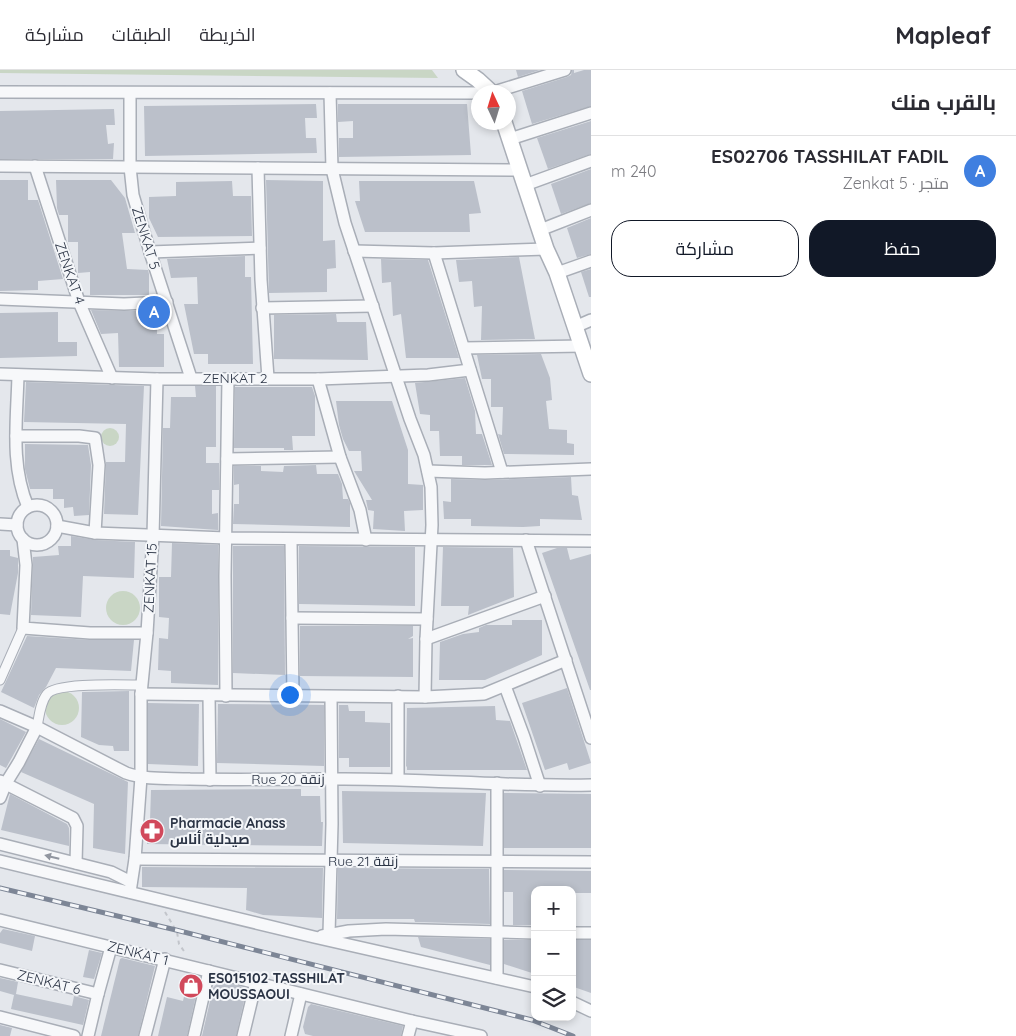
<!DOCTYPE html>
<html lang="ar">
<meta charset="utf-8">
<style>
body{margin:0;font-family:Quicksand,Cairo,sans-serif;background:#f7f7f7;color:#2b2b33;direction:rtl}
.controls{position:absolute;right:15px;bottom:15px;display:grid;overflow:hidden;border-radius:10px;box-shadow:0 2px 8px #0003}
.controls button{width:45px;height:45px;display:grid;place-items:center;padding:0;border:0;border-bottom:1px solid #e1e1e2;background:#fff;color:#2b2b33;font:25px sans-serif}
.compass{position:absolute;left:471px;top:15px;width:45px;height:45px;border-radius:50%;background:#fff;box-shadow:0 2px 8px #0003;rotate:356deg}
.you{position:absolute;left:289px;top:624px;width:18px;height:18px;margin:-12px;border:4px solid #fff;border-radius:50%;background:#1a73e8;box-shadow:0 0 0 8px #1a73e833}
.badge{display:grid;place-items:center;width:32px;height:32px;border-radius:50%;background:#111827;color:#fff;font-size:16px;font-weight:700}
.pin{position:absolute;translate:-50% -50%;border:2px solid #fff;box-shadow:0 1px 5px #0006}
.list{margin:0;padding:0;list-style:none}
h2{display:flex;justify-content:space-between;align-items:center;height:65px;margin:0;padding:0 20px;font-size:21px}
h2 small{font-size:16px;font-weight:400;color:#7c7c81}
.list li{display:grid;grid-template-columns:32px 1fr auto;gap:15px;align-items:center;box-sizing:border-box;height:70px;padding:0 20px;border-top:1px solid #e1e1e2}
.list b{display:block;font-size:19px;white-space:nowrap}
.list p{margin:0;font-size:16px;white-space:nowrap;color:#7c7c81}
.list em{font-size:16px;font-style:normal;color:#7c7c81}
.actions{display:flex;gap:10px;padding:15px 20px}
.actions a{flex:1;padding:11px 0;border:1px solid #111827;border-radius:20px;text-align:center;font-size:18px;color:#111827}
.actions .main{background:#111827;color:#fff}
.icon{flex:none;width:28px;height:28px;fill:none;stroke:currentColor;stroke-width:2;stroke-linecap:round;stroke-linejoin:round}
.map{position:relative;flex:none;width:591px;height:966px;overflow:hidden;direction:ltr}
header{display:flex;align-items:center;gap:30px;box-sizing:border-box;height:70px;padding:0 25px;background:#fff;border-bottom:1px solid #e1e1e2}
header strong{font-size:24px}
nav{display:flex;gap:28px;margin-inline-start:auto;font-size:18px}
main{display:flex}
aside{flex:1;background:#fff}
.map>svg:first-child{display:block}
</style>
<header>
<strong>Mapleaf</strong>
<nav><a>الخريطة</a><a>الطبقات</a><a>مشاركة</a></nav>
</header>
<main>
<aside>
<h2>بالقرب منك<small></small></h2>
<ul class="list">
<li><span class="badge" style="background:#3f7fe0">A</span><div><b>ES02706 TASSHILAT FADIL</b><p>متجر · Zenkat 5</p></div><em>240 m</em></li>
</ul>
<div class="actions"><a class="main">حفظ</a><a>مشاركة</a></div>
</aside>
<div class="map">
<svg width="591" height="966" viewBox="0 0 591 966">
<rect width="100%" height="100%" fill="#e4e7ec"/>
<g fill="#c9d6c5">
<path d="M0 0H432L438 8 0 3Z"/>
<circle cx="110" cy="367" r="9"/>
<circle cx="123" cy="538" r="17"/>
<circle cx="62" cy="638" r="17"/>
</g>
<g fill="#bbc0ca">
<path d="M516 0H540L518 7Z"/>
<path d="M572 0H574V3L584 0H591V36L532 54 522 21 567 7 571 5Z"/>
<path d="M316 34 317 48H305L306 68H316L317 83 145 86 144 36Z"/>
<path d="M338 34H467L471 85 339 87V68H353V51L338 52Z"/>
<path d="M114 39 115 55H106L108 74 114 73 113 89H0V41Z"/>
<path d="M591 51V84L548 99 537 68Z"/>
<path d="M591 99V133L561 144 551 114Z"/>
<path d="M0 110H28V130H38L63 209 38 211V220L0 221Z"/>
<path d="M56 110H111L125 128 135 163H122L127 199 148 200 149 204V225H90V202L78 203V172H68V145H59L57 138Z"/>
<path d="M266 110 323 111V171L335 170 336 198 327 199V222L269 223Z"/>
<path d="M232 111 233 126H251L252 166 158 167 149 148V127L176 126V112Z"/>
<path d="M359 111H474L481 143 469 144 470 162H365L355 131H360Z"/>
<path d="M591 148V184L577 188 567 158Z"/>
<path d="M245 186V207H251L253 294H208V284H194L184 234H198L197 207 171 208 167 189Z"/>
<path d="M519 187 535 269 481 270 482 236 474 237 472 211 459 212 456 190Z"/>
<path d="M381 189 428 190 459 288H406L401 244 393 246 391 212 382 213Z"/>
<path d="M591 199V227H589L581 202Z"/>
<path d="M91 240 137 241 138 248H157V264H164V297H119L118 263 101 264Z"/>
<path d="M58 242V272H77V286L0 288V243Z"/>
<path d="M336 244 337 252H366L368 290 274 289V245Z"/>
<path d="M541 284 550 308 552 330 546 331 549 359 567 360V373L574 374V385L504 384 498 364 502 365 503 337H491V309H482L477 285Z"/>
<path d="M465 308 475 341 476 364H482L492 395H462V386H440L439 361H430V345L420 344 415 313Z"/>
<path d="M26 312 144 316 138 445 104 444 106 392H125L126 354 24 352Z"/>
<path d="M195 316H216V377H206V393H219V420H212V444L218 443V460L161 456 163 358H170L171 327H196Z"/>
<path d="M235 317H312L315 326V366H292L293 380H284V378H234Z"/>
<path d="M336 331H392L408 380V414L423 415V440L404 441 405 461 373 459 374 441 368 440 366 430H372L354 401H362L361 381H349L343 369 339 355Z"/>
<path d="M25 374 88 375 91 395 89 445 74 446 73 437 64 438V429H53V419H30L25 399Z"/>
<path d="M316 395 317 404H338L342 414 343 429H348L350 433V457L233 454 234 434H239V414L234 415V396H261V401L283 402 284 396Z"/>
<path d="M571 407 572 425 578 426 582 450 540 449V456L523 457 471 456V449H444L443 431 451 432V409L485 410Z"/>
<path d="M71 466 95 470 135 472 134 508 83 506 81 547 31 545 33 487 59 485 58 476H71Z"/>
<path d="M172 473 218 475V615L171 613V601L158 600 159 568 168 569 169 548 159 547V507H171Z"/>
<path d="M233 476H284L285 605 233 603Z"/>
<path d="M299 476 415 477V536L299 534Z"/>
<path d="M443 477 513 478 514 527 468 545 469 536H441Z"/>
<path d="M557 478H567L570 490 591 484V620H590L542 483Z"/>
<path d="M0 480H10V486L18 488V503L10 545 0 544Z"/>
<path d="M512 550H542V585L485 610H439L440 572 463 564 479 562V558L486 555H512Z"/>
<path d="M300 556H413V566L408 569 413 568V607L300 606Z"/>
<path d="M27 566 90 570H134L131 601 56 598 46 617 39 625 34 638 1 622Z"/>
<path d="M567 618 591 693 569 700 567 693 545 700 522 633Z"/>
<path d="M129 621V681H114L113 676 99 675 81 667 82 622Z"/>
<path d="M148 633 199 634 198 696 148 694Z"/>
<path d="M218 634 324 635V696L217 693Z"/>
<path d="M339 635H348L349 641H365V652L390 653V697H349V688H339Z"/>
<path d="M495 636 496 650 510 651 527 700H407V696L406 697 407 638Z"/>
<path d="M0 649 26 662 6 698 0 695Z"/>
<path d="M39 669 128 712 125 784 93 778 94 734 21 702Z"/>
<path d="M301 719V726H320L321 752H323L322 776 147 774V751H150L151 720Z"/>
<path d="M342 721 486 723 483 776 343 773Z"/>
<path d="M504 723 591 724V778H504Z"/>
<path d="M10 724 67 754 69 758V776L1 760Z"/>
<path d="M142 797 323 798 322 848 263 845 246 840 247 818 142 817Z"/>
<path d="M338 798 489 799 490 854 415 852 414 849H337Z"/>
<path d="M504 800 591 801V823H572V820H535V855H513V822H504Z"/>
<path d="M3 859 35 866 32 881 0 873V863Z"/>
<path d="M418 867 490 869V895L421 877Z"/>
<path d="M504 870H535V904L504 894Z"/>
<path d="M572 870H591V923L574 917 575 890H572Z"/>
<path d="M89 880 102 883 94 909 83 907Z"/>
<path d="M122 888 155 896 138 966H101L120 889Z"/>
<path d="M189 904 200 907 187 966H158L167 927 183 931Z"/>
<path d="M0 908 18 912 16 924 72 936 74 926 89 930 83 955 11 939 14 925 0 921Z"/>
<path d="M219 911 247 918 236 966H202L213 918Z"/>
<path d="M311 934 403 956 401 966H313L305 964 303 957 308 937Z"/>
<path d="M0 955 12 958 10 966H0Z"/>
</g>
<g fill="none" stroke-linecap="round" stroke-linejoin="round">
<defs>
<g id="pedestrian">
<path d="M0 610 23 558"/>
<path d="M37 657C39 647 40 633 47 624 56 612 124 615 142 615"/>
</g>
<g id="minor">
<path d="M0 22 478 23"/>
<path d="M494 22 565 0"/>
<path d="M130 23V97L133 125 150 182 191 308"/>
<path d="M330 23 332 99 345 153 410 349 424 385 431 417 432 455 426 569 425 627"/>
<path d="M510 69 591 43"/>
<path d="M0 96 520 100"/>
<path d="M35 96 79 232 112 308"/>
<path d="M258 98 261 210 268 308"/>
<path d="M525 115 591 91"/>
<path d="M540 160 591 140"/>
<path d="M354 181 434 183 546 179"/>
<path d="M150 182 260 178"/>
<path d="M434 183 502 402"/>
<path d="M557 203 591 191"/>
<path d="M0 229 124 234 167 232"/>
<path d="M262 238 373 236"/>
<path d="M575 257 591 250"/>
<path d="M464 278 583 276"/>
<path d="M0 304 157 309H318L428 305 470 300"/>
<path d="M18 305C17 349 10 395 28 437"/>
<path d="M318 309 340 387 360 440 366 470"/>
<path d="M16 366H79L95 368 99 395 95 463"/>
<path d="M227 389 340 387"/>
<path d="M428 401 485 403 591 399"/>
<circle cx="37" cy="455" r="20"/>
<path d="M0 454 17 455"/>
<path d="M57 456 95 463 226 468 591 471"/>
<path d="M23 469 26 495 23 558 90 563H147"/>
<path d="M291 470 293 627"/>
<path d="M526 470 591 668"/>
<path d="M292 548 427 549"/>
<path d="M426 569 545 526"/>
<path d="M505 616 524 667 540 716"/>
<path d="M141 624 425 627 484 624 566 590"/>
<path d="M209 625 210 710"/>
<path d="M226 626 225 506 228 309"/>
<path d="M0 641 37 657 126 703C146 710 168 708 190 709 238 710 286 709 334 709 420 708 505 717 591 715"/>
<path d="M398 709V626"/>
<path d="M0 711 73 748 77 756 76 793"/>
<path d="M497 713V908"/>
<path d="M0 728 6 713 19 692 37 657"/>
<path d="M0 774 111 802 131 812"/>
<path d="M135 789 591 792"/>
<path d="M0 791 314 867 535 917"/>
<path d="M130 822 135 789 141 707V624L147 563 153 466 157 309"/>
<path d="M0 850 412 951 481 966"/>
<path d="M572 863H591"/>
<path d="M329 864 332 754 331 627"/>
<path d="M322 866 349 861 386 859 535 863"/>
<path d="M0 900 98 924"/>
<path d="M572 932 591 941"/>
<path d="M0 947 74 966"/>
<path d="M88 966 98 924 111 877"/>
<path d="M145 966 165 889"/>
<path d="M194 966 209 901"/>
<path d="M243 966 256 912"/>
<path d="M291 966 301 924"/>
<path d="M408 966 412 951"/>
</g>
<g id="secondary">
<path d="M464 0 478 10 491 22"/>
<path d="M504 52 546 179 557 203 591 304"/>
</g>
</defs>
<use href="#pedestrian" stroke="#a9aeb7" stroke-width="11"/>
<use href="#minor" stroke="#a9aeb7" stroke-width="14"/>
<use href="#secondary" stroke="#a9aeb7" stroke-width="18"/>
<path stroke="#c2c5cb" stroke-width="2" stroke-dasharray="4 4" stroke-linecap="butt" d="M165 842 177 862 179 874 186 884"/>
<use href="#pedestrian" stroke="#f7f8fa" stroke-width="9"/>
<use href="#minor" stroke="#f7f8fa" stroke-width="11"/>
<use href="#secondary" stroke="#fff" stroke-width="15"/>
<defs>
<path id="rail" d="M0 818 176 860 532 950 573 966"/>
</defs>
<use href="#rail" stroke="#7d8696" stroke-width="5"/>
<use href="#rail" stroke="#f4f6f9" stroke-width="3" stroke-dasharray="9" stroke-linecap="butt"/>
</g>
<defs><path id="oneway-solid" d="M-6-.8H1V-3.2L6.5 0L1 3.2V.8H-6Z" transform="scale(1.25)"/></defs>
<use fill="#9196a0" href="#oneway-solid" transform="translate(52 787) rotate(-166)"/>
<defs>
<symbol id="pharmacy-disc" viewBox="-11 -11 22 22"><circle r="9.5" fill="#d1495b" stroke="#f4f6f9"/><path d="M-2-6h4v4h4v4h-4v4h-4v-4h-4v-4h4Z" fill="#fff"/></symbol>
<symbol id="shop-disc" viewBox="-11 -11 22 22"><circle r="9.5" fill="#d1495b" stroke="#f4f6f9"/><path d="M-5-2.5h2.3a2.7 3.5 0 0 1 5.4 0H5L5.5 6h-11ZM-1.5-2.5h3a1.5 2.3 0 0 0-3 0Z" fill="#fff"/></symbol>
</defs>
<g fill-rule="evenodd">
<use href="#pharmacy-disc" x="138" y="747" width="28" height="28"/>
<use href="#shop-disc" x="177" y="902" width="28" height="28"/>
</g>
<g text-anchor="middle" stroke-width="4" stroke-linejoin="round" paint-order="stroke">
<g font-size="14" fill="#2b3445" stroke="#f4f6f9">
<text transform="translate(146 168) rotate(73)" y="5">ZENKAT 5</text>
<text transform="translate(70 203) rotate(71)" y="5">ZENKAT 4</text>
<text x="235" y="313">ZENKAT 2</text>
<text transform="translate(150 508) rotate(-87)" y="5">ZENKAT 15</text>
<text x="288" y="714">Rue 20 زنقة</text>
<text x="363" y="796">Rue 21 زنقة</text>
<text transform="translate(138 883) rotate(14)" y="5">ZENKAT 1</text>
<text transform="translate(49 912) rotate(14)" y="5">ZENKAT 6</text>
</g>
<g font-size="14" font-weight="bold" fill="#2b3445" stroke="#f4f6f9" text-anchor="start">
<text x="170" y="758">Pharmacie Anass<tspan x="170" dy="16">صيدلية أناس</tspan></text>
<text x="208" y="913">ES015102 TASSHILAT<tspan x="208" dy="16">MOUSSAOUI</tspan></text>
</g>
</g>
</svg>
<div class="controls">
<button>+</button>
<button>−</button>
<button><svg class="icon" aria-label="layers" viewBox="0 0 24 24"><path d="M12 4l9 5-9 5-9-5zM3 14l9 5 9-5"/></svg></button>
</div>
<svg class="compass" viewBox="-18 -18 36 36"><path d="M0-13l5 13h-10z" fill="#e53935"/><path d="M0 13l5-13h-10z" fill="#7c7c81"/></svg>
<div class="you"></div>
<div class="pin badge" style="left:154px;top:242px;background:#3f7fe0">A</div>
</div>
</main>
